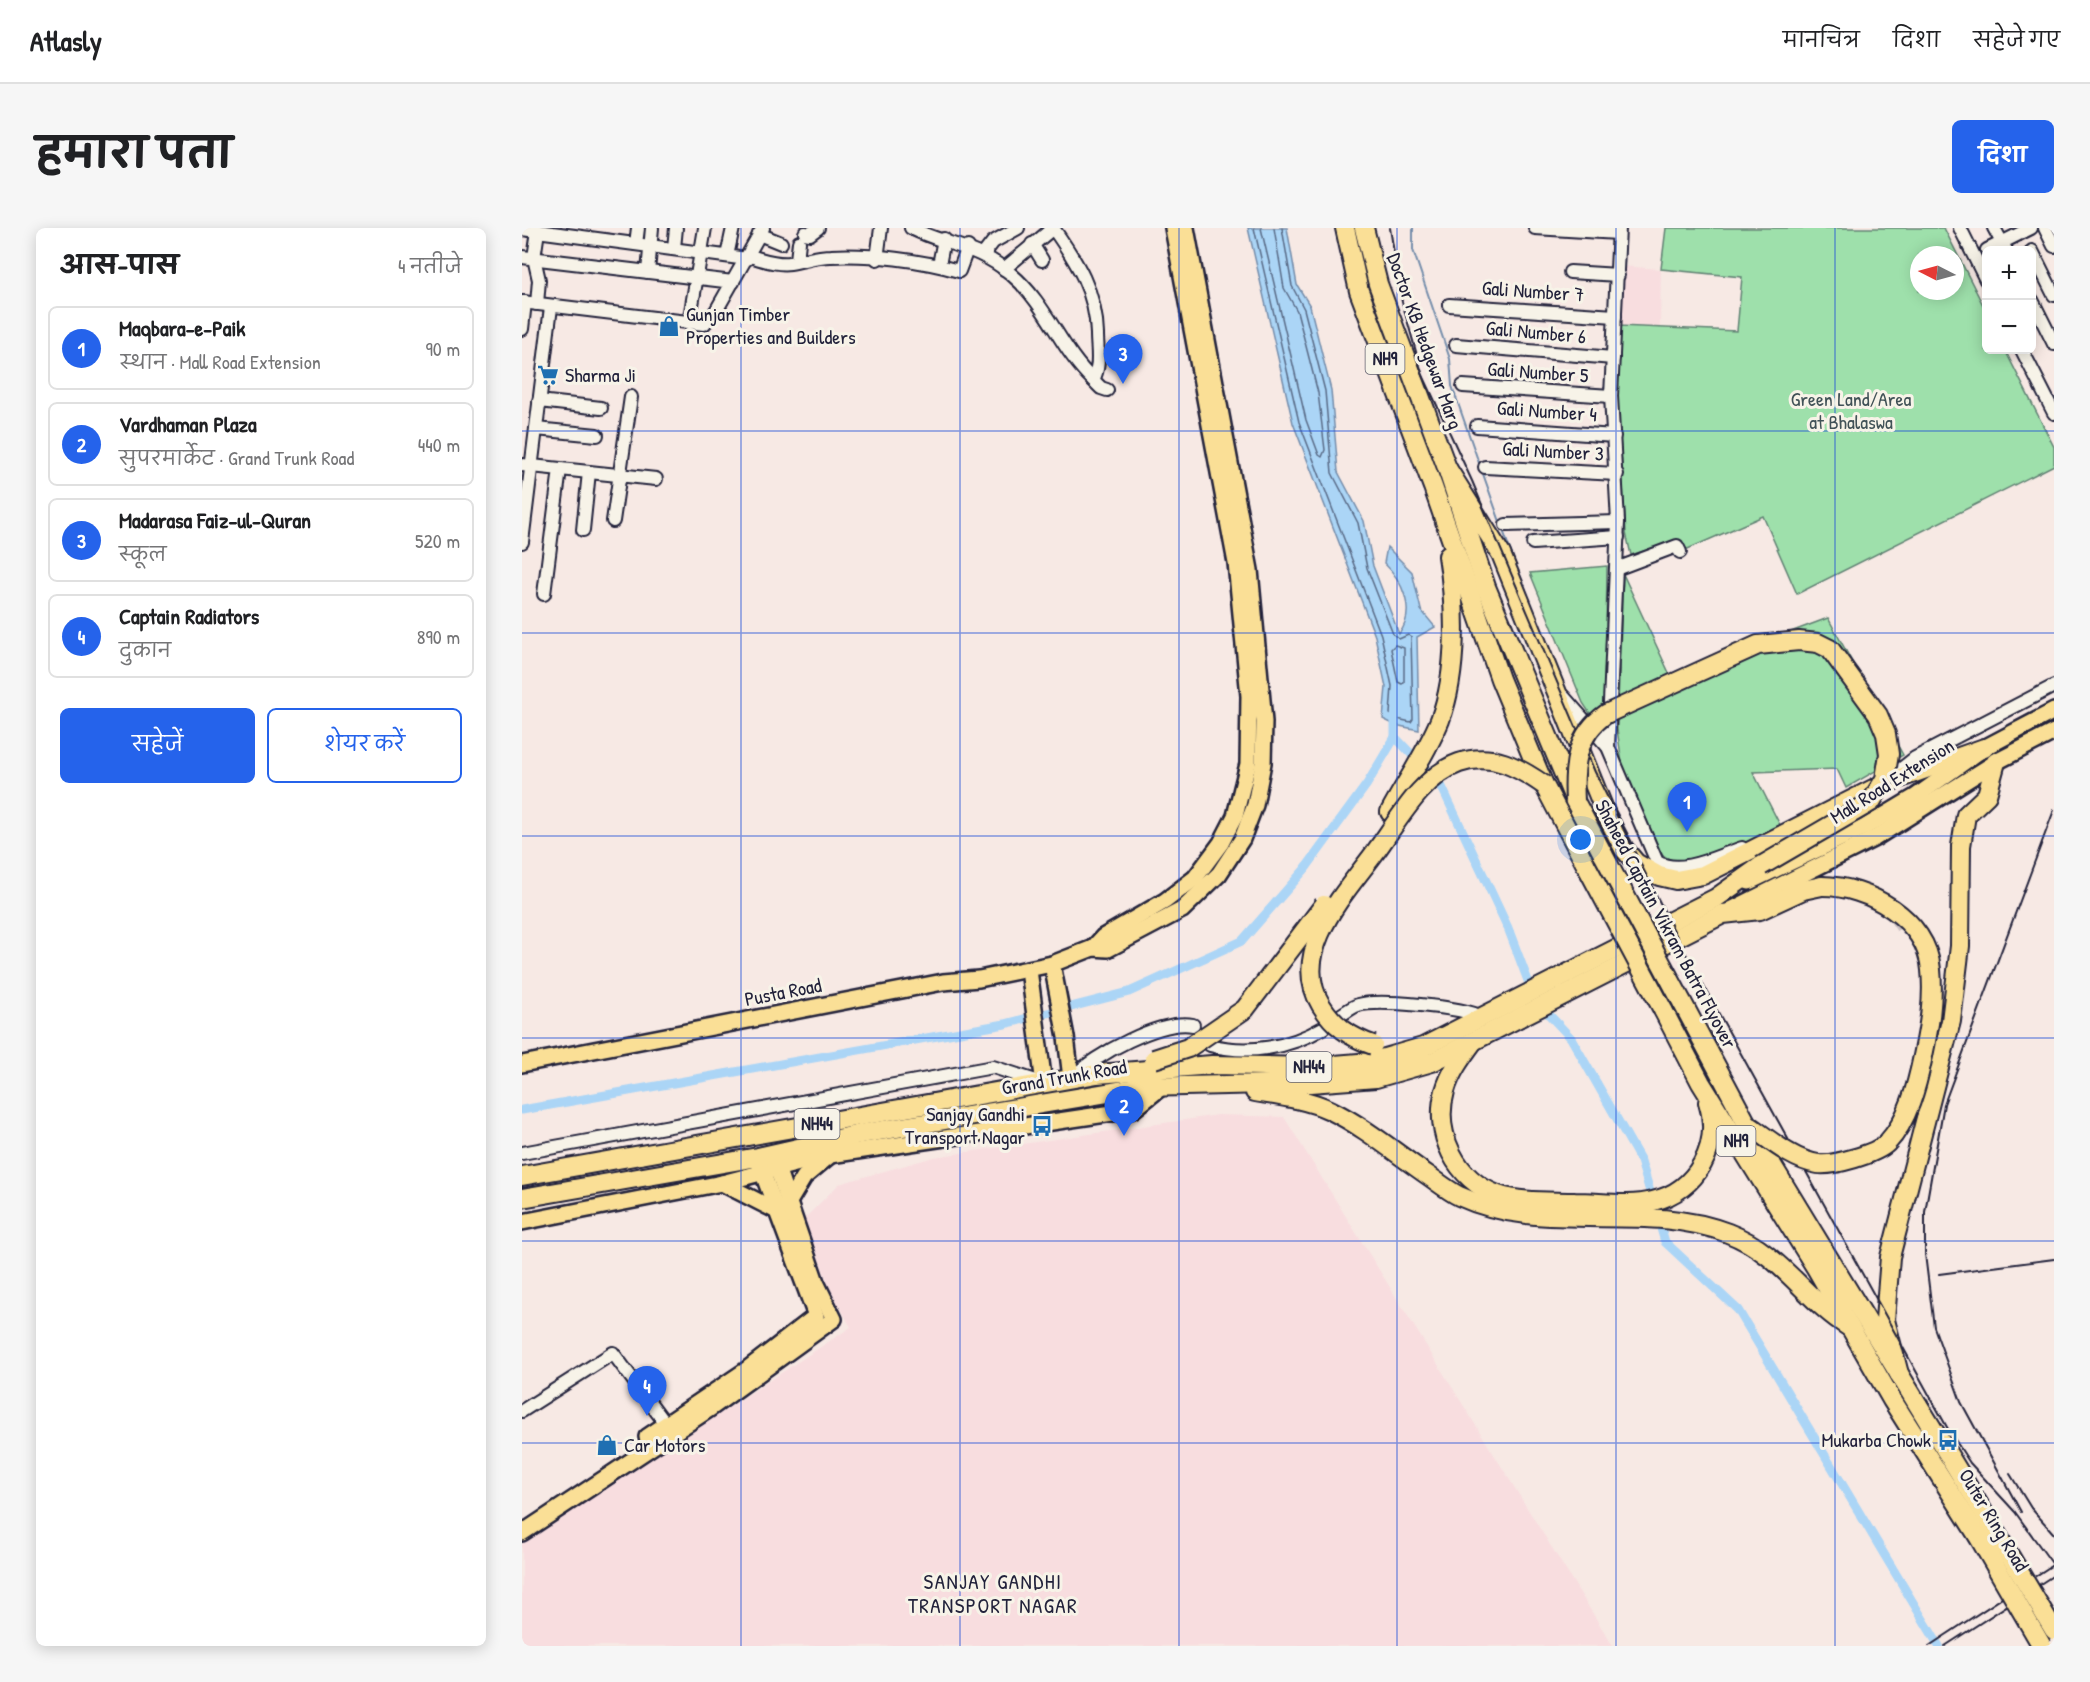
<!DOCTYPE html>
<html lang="hi">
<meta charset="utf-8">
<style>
body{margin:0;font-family:"Patrick Hand","Playpen Sans Deva",sans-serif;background:#f6f6f6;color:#202124}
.controls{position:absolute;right:18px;top:18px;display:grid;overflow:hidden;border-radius:9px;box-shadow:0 3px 15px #0003}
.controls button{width:54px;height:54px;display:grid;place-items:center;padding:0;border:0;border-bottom:2px solid #e0e0e0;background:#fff;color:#202124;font:30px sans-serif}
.compass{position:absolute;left:1388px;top:18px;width:54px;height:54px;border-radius:50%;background:#fff;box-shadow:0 3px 15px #0003;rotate:276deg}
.you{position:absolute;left:1059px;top:612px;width:21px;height:21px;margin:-15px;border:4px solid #fff;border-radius:50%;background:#1a73e8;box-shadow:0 0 0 9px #1a73e833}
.badge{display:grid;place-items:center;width:39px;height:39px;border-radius:50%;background:#2563eb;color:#fff;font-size:20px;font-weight:700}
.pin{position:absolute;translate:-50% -50px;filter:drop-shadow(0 2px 3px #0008)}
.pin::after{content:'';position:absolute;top:32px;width:21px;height:18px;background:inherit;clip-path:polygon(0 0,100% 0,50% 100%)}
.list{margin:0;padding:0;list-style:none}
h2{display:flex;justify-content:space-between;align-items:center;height:78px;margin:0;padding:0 24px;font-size:26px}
h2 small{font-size:20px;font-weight:400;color:#757577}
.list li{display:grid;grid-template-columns:39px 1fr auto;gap:18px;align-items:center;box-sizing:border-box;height:84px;margin:0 12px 12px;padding:0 12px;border:2px solid #e0e0e0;border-radius:9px}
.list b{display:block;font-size:22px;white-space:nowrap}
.list p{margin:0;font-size:20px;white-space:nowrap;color:#757577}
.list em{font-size:20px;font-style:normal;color:#757577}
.actions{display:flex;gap:12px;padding:18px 24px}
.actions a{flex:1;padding:14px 0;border:2px solid #2563eb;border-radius:9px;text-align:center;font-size:21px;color:#2563eb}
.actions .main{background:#2563eb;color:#fff}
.map{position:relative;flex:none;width:1532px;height:1418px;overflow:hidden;border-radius:9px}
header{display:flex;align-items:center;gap:36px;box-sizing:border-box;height:84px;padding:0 30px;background:#fff;border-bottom:2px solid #e0e0e0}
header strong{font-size:28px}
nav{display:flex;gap:33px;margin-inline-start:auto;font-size:21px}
.intro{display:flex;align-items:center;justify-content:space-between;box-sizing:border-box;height:144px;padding:0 36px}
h1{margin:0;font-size:42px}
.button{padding:15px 27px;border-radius:9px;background:#2563eb;color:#fff;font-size:21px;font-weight:700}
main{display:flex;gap:36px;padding:0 36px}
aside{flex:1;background:#fff;border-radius:9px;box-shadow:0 3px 15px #0003}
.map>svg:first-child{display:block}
</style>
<header>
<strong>Atlasly</strong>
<nav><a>मानचित्र</a><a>दिशा</a><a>सहेजे गए</a></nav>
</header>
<div class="intro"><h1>हमारा पता</h1><a class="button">दिशा</a></div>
<main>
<aside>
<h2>आस-पास<small>4 नतीजे</small></h2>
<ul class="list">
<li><span class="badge">1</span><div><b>Maqbara-e-Paik</b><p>स्थान · Mall Road Extension</p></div><em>90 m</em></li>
<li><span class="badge">2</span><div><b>Vardhaman Plaza</b><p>सुपरमार्केट · Grand Trunk Road</p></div><em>440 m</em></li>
<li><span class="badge">3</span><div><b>Madarasa Faiz-ul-Quran</b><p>स्कूल</p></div><em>520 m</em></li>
<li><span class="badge">4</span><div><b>Captain Radiators</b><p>दुकान</p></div><em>890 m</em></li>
</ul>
<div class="actions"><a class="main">सहेजें</a><a>शेयर करें</a></div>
</aside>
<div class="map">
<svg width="1532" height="1418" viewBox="0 0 1532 1418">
<rect width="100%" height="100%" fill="#f7e9e4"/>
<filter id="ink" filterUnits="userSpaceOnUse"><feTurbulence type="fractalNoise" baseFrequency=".0167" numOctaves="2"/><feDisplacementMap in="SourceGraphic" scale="12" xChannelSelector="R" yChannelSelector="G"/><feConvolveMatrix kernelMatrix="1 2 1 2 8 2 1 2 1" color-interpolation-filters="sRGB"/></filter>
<g filter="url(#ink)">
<g fill="#f8dddf">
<path d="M1099 38 1139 41 1138 100 1096 98Z"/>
<path d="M696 887 762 889 1091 1418H0V1316L329 1099 308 1062 282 991 317 956 412 929Z"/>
</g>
<g fill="#9ee0ab" stroke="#608173" stroke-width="1.5" fill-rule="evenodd">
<path d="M1144 0H1422L1464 83V122H1483L1532 219V237L1275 366 1241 288 1161 323 1153 313 1109 327 1104 305 1093 131 1096 98 1215 103 1220 49 1139 41ZM1397 27H1433V63H1397Z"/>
<path d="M1085 338 1083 477 1069 487 1061 475 1008 345Z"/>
<path d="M1101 346 1149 449 1306 390 1381 527 1324 560 1315 541 1231 544 1258 597 1231 612 1165 632C1152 634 1144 632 1135 621L1100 535 1095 501Z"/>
</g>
<path fill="#abd5f6" stroke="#748dab" stroke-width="1.5" d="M726 0H765L775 57 788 78 809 162 816 244 842 293 851 338 877 406C895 383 880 352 862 335L865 319 890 344 899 382 913 399 895 409 897 502 873 497 861 491 864 459 853 408 771 195Z"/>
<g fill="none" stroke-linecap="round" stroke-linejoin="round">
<g stroke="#596a86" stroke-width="1.5">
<path d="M732 0 777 194 859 407 870 458 868 486 875 491 889 494 891 491 889 409 886 407 877 411 871 406 845 340 836 295 810 245 803 163 782 81 770 58 760 0"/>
<path d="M739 0 784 192 797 227 800 229 803 222 796 165 775 83 762 60 752 0"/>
<path d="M873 417 882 420V454L880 456 876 454 869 421Z"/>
</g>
<g stroke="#748dab" stroke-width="2">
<path d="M891 0V22L928 131 930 158 958 238"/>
<path d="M960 243 993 336"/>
</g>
<g stroke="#abd5f6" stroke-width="9">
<path d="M873 488V509L919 557 986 700 1011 766"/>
<path d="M1018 777 1049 810 1119 933 1131 974"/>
<path d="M0 882 483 796 607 764 720 713 783 641 845 556 873 509"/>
<path d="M1136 990 1143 1014 1216 1082 1417 1418"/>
</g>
<path stroke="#ccc1c2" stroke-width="12" stroke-dasharray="12 6" stroke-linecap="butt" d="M1371 698 1388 686"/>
<defs>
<g id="minor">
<path d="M389 0C425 18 454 17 489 46 525 76 538 121 571 152"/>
<path d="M531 0C555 34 574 64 575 106 575 122 579 137 571 152L579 160 585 162"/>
<path d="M1013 0 1096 5"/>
<path d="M1438 0 1464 52"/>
<path d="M1472 0 1484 22"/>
<path d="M1523 0 1532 18"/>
<path d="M0 1 225 31"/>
<path d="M283 5 288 6 296 0"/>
<path d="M237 6 259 15"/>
<path d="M114 16 116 0"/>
<path d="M510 16 520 32"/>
<path d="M152 20 154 0"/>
<path d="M1465 22 1509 0"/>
<path d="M1510 23 1532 67"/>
<path d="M461 27 471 14 496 0"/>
<path d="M205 28 211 0"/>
<path d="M227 28C240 31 254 37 268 35 282 33 294 28 309 28 350 26 398 32 437 43L446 19"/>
<path d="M0 29 211 54"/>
<path d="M355 31 359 0"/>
<path d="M275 32 277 14"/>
<path d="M417 37 422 11"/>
<path d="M482 41 531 0"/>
<path d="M126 44 130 0"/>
<path d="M1048 44 1096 47"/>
<path d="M1510 72 1532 116"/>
<path d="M0 74 182 96 194 83 241 0"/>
<path d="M15 76 17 52 12 30 16 3"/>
<path d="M927 77 1093 88"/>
<path d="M167 95 183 0"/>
<path d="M0 101 3 74"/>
<path d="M934 117 1091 130"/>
<path d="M1500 122 1532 185"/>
<path d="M941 158 1089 168"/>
<path d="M17 173 79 180"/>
<path d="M955 198 1092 208"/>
<path d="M14 201 75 207"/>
<path d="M0 237 134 251"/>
<path d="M963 239 1095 246"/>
<path d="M91 293 109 169"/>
<path d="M984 297 1096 294"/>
<path d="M61 302 67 244"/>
<path d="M0 314 29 79"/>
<path d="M1011 315 1096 309"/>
<path d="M1094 341 1155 318 1158 324"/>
<path d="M22 366 38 241"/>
<path d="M1041 468 1086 519 1135 634C1159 648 1195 628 1220 620"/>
<path d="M1086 519 1096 294 1089 168 1097 0"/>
<path d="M1369 549 1393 530 1532 458"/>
<path d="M819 787C824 784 830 779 836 777 857 771 940 779 960 789"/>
<path d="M688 817C726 827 767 820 801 800"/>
<path d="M550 850C572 827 639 791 671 797"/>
<path d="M0 925 471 839 517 854"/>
<path d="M0 1183 91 1125 149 1203"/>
</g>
<g id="major">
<path d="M1227 654 1343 599 1393 569 1462 520 1532 483"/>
<path d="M1209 682 1353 610 1474 534 1532 504"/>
<path d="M571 720 581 709 643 673 673 650 699 615 713 588 726 536 727 468 714 335 651 0"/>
<path d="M507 742 522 856"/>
<path d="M0 836 421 754 457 751 530 736"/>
<path d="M549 850 544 809 530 736 571 720 586 721 660 682 697 646 720 611 733 577 741 535 742 494 728 342 664 0"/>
<path d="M200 955 253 982"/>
<path d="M267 974 282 949 306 929"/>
<path d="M0 994 200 955 308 927 611 882 641 858"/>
<path d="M125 1209 223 1143 294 1088 237 935"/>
<path d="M0 1305 189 1180 312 1091 294 1054 252 931"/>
</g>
<g id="highway">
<path d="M823 0 837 63 911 259 978 451 1022 557 1065 639"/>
<path d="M842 0 856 56 925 240 964 359 1053 573 1082 628"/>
<path d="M925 240 979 326 1084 586 1102 621 1114 635 1137 648 1154 652 1181 647 1359 557 1462 520"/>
<path d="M868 584C884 554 905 524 918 492 936 444 934 377 926 328"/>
<path d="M1160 774 1225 896 1471 1300"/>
<path d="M1141 782 1179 855 1294 1040 1370 1172 1456 1308"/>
<path d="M950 815C939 830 928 845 923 863 911 905 934 952 976 967 999 975 1028 973 1053 974 1078 974 1107 979 1131 973 1175 963 1200 917 1186 874"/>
<path d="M733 864C758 868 785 871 808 882 843 899 875 926 907 948 917 955 927 963 937 968 1024 1008 1120 972 1206 1005 1259 1025 1282 1071 1327 1099"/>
<path d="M0 948 575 846 690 837 788 839 849 834 901 819 1194 670 1239 638"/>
<path d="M0 970 236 929 338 906 621 859 788 855 854 850 910 834 1201 686 1238 682 1281 662 1300 658"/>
<path d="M1377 1146 1363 1092 1368 1029 1429 793 1438 718 1439 618 1444 587 1465 567 1474 534"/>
</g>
</defs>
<use href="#minor" stroke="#22223b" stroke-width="16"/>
<use href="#major" stroke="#22223b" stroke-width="20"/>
<use href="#highway" stroke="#22223b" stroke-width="22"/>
<use href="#minor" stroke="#f7f3e8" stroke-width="12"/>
<use href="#major" stroke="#fadf96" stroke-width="15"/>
<use href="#highway" stroke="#fadf96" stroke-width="18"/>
<g stroke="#22223b" stroke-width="2">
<path d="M868 0 880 74 900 145 950 253 1073 544 1159 717 1426 1201 1448 1235 1493 1284 1532 1338"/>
<path d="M1417 1046 1532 1031"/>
<path d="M1488 1246 1509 1280 1532 1306"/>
<path d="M1499 1284 1439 1174 1412 1099 1403 1026V984L1422 876 1532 582"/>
<path d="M1407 1418 1532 1336"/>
<path d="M1423 1418 1532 1347"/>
</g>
<defs>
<g id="highway-bridge">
<path d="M1053 573C1051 538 1054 507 1084 486L1236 417 1277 413 1296 415 1308 421 1356 487 1364 506 1367 526 1363 551 1349 574 1239 638"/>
<path d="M1082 628 1160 774"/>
<path d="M1065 639 1141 782"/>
<path d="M851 817C828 809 812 798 799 777 766 723 825 663 854 623 876 593 900 548 937 535 970 524 996 539 1022 557"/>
<path d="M632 831 666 820 723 781 802 677"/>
<path d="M1225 896C1247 911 1270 932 1296 936 1311 938 1354 926 1365 915 1386 893 1395 857 1401 828 1407 799 1412 772 1409 742 1405 691 1346 658 1300 658"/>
<path d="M1471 1300 1532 1402"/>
<path d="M1456 1308 1520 1418"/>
</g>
</defs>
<use href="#highway-bridge" stroke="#22223b" stroke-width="22" stroke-linecap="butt"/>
<use href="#highway-bridge" stroke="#fadf96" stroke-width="18"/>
</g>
</g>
<path fill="none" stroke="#1d4ed8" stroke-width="1.5" stroke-opacity="0.55" d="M219 0V1418M438 0V1418M657 0V1418M875 0V1418M1094 0V1418M1313 0V1418M0 203H1532M0 405H1532M0 608H1532M0 810H1532M0 1013H1532M0 1215H1532"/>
<defs>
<symbol id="shop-bare" viewBox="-9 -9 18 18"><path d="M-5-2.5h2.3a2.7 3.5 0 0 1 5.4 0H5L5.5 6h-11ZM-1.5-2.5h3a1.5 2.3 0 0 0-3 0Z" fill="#1f6fb2" stroke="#f7f3e8" stroke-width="2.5" paint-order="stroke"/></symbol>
<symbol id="supermarket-bare" viewBox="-9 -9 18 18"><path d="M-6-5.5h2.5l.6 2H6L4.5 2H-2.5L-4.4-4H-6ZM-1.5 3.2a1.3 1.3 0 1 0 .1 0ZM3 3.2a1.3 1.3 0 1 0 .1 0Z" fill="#1f6fb2" stroke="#f7f3e8" stroke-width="2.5" paint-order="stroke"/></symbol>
<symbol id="bus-bare" viewBox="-9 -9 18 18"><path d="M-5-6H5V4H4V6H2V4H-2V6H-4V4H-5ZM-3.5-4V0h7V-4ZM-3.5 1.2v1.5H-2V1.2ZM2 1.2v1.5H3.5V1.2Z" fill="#1f6fb2" stroke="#f7f3e8" stroke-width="2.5" paint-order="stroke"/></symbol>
</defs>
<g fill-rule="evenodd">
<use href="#shop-bare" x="132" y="83" width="30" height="30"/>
<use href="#supermarket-bare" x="11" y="132" width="30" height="30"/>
<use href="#bus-bare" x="505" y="883" width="30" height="30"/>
<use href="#bus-bare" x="1411" y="1197" width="30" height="30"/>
<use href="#shop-bare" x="70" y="1202" width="30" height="30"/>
</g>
<g text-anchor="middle" stroke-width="6" stroke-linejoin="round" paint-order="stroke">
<g fill="#f7f3e8" stroke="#62616f" stroke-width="1.5">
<rect x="843.5" y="116" width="39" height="30" rx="4.5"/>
<rect x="764.5" y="824" width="45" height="30" rx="4.5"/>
<rect x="272.5" y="881" width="45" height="30" rx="4.5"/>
<rect x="1194.5" y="898" width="39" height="30" rx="4.5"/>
</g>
<g font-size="18" font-weight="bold" fill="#22223b">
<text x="863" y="137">NH9</text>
<text x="787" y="845">NH44</text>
<text x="295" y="902">NH44</text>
<text x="1214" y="919">NH9</text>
</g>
<g font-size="20" fill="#22223b" stroke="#f7f3e8">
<text transform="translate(1011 63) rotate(4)" y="7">Gali Number 7</text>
<text transform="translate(1014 104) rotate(5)" y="7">Gali Number 6</text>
<text transform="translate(903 113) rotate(70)" y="7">Doctor KB Hedgewar Marg</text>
<text transform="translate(1016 144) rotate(4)" y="7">Gali Number 5</text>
<text transform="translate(1025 183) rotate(4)" y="7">Gali Number 4</text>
<text transform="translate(1031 223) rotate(3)" y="7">Gali Number 3</text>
<text transform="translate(1370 553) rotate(-32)" y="7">Mall Road Extension</text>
<text transform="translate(1144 696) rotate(62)" y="7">Shaheed Captain Vikram Batra Flyover</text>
<text transform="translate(261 764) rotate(-11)" y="7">Pusta Road</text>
<text transform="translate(542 849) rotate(-10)" y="7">Grand Trunk Road</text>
<text transform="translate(1472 1292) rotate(59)" y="7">Outer Ring Road</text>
</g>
<g font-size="20" fill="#22223b" stroke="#f7f3e8" text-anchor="start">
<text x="164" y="93">Gunjan Timber<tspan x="164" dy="23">Properties and Builders</tspan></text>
<text x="43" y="154">Sharma Ji</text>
<text x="503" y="893" text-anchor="end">Sanjay Gandhi<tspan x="503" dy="23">Transport Nagar</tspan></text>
<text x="1409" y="1219" text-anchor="end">Mukarba Chowk</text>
<text x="102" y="1224">Car Motors</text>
</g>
<g font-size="20" fill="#415257" stroke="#f7f3e8">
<text x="1329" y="178">Green Land/Area<tspan x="1329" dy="23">at Bhalaswa</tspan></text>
</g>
<g font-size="21" letter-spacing="1.5" fill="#22223b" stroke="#f7f3e8">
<text x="471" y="1361">SANJAY GANDHI<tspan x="471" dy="24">TRANSPORT NAGAR</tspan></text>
</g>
</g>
</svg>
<div class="controls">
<button>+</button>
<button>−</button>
</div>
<svg class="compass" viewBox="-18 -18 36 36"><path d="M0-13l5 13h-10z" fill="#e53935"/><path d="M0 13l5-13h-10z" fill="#757577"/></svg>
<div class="you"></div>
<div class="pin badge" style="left:1165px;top:604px">1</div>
<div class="pin badge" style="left:602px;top:908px">2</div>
<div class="pin badge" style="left:601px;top:156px">3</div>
<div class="pin badge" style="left:125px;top:1188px">4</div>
</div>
</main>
